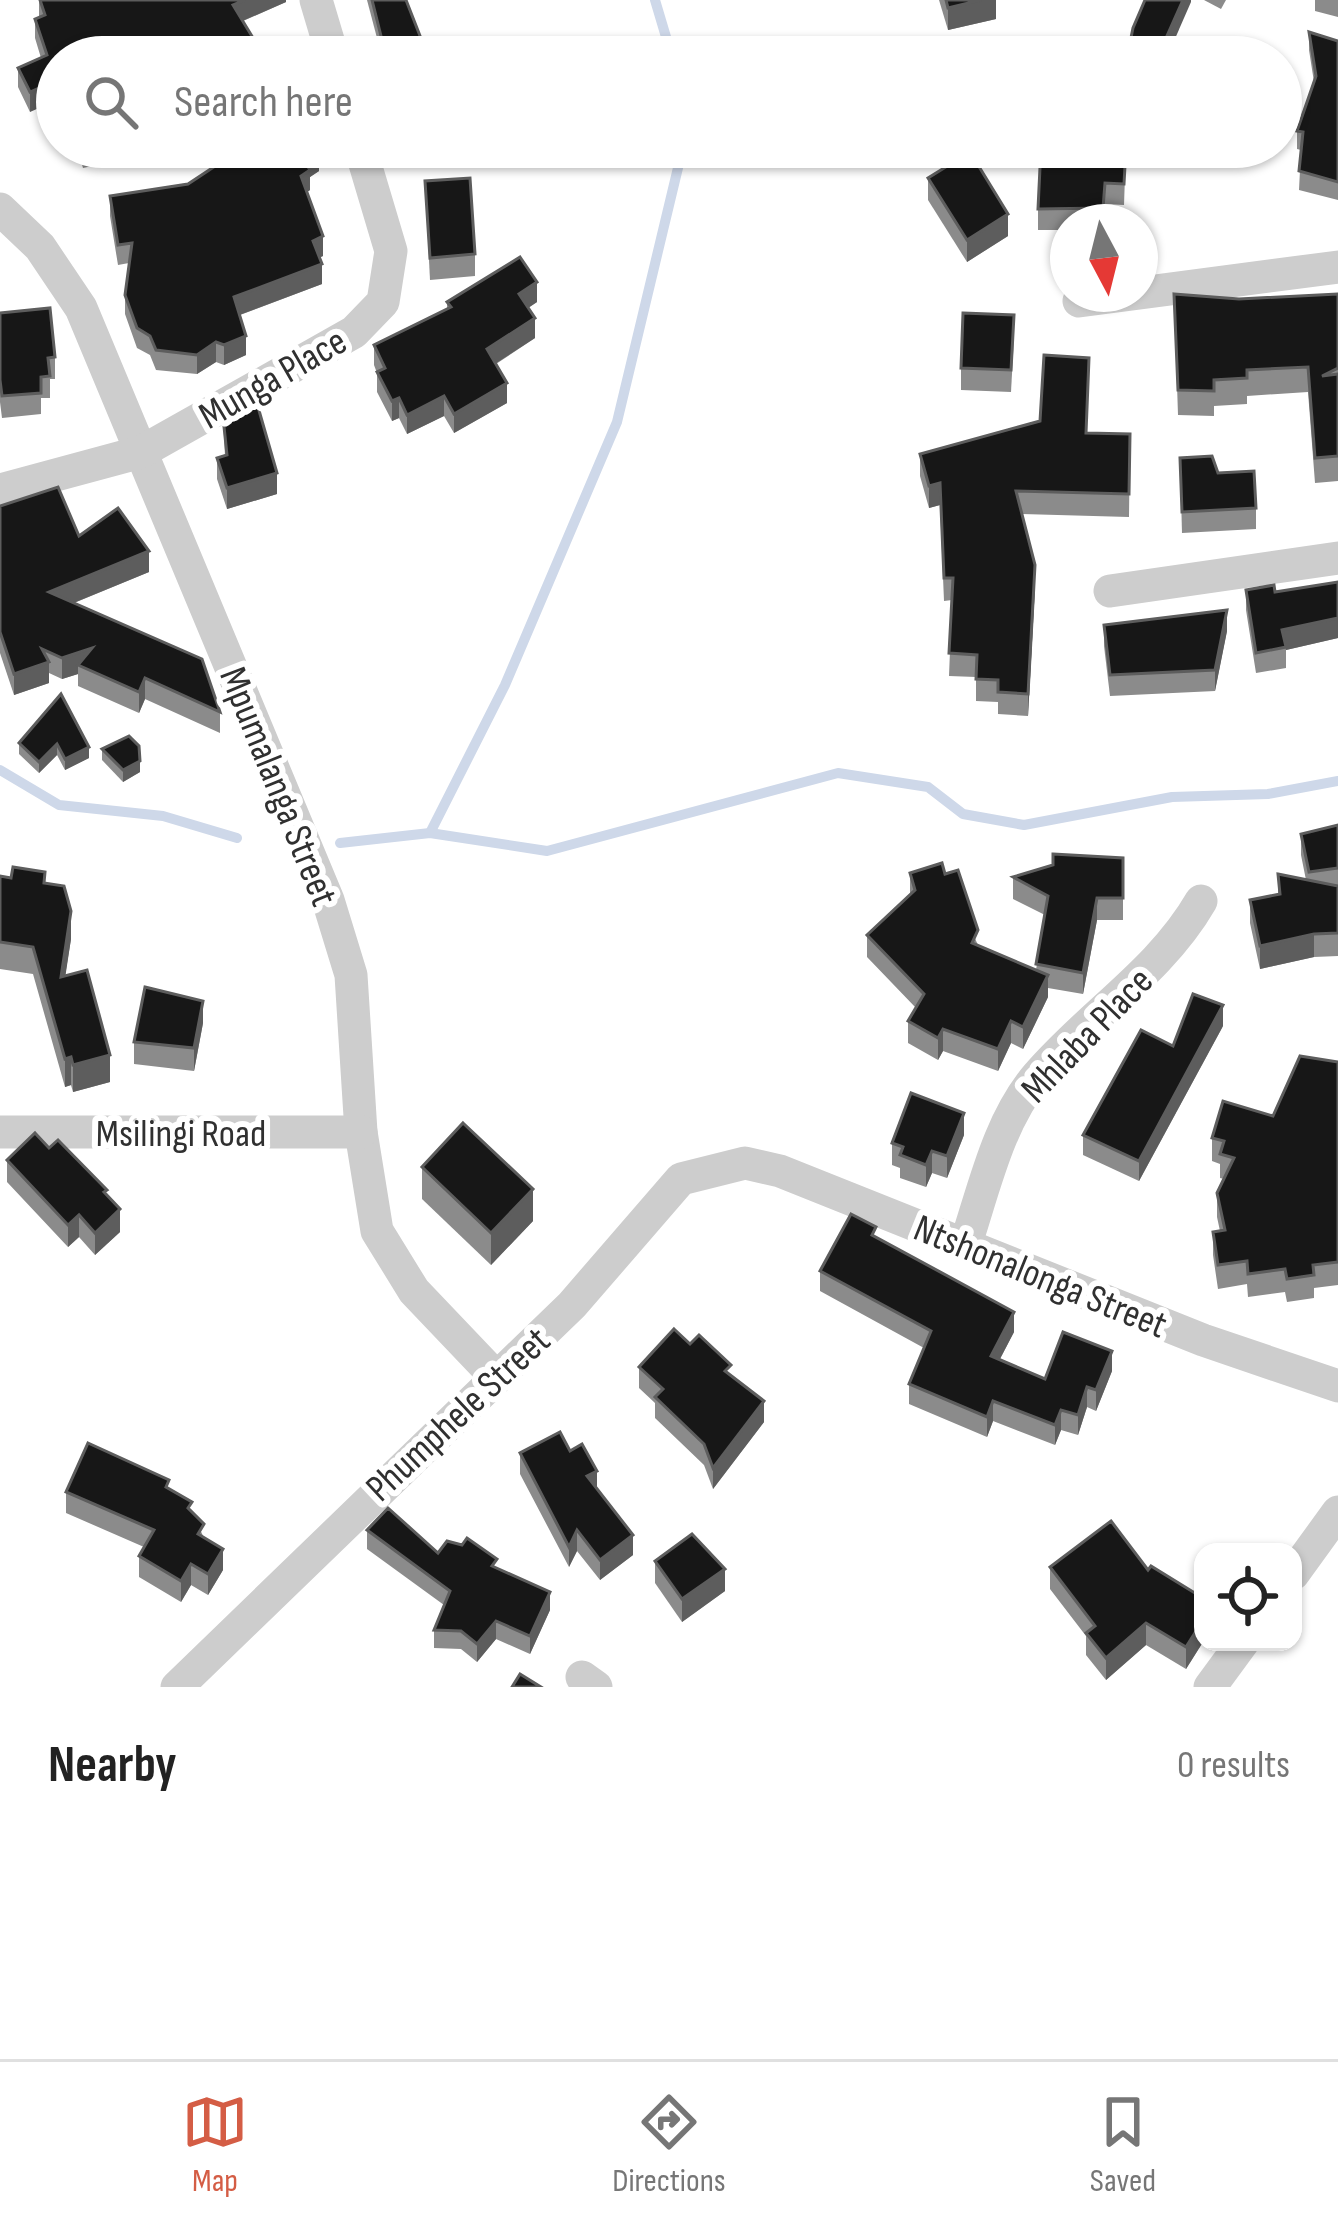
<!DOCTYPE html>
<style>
body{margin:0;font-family:"Sofia Sans Condensed",sans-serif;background:#f6f6f6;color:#222}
.controls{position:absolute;right:36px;bottom:36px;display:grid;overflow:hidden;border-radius:24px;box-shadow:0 3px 9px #0004}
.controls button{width:108px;height:108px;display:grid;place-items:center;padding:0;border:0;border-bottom:3px solid #e0e0e0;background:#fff;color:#222;font:60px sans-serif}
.compass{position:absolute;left:1050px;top:204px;width:108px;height:108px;border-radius:50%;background:#fff;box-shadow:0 3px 9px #0004;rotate:173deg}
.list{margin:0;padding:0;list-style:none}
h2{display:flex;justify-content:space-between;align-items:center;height:156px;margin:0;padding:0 48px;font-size:51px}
h2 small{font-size:39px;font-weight:400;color:#767676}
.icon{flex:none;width:66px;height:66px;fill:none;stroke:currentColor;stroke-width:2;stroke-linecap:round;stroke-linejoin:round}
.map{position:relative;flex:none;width:1338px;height:1687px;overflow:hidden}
.search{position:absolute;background:#fff;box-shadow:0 3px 9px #0004;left:36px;right:36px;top:36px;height:132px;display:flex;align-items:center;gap:30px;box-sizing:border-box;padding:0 42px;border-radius:66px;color:#767676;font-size:45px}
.sheet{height:372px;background:#fff}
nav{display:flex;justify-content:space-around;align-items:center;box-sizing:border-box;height:168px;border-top:3px solid #e0e0e0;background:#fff;font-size:33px;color:#767676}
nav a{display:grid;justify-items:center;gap:6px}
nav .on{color:#d45d45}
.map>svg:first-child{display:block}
</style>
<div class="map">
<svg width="1338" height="1687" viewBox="0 0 1338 1687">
<rect width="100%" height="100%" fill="#fff"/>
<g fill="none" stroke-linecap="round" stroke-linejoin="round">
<g stroke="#ced8e9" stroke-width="10">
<path d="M655 0 672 57"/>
<path d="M0 770 59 805 163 816 237 838"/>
<path d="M430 833 505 685 617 422 683 147"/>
<path d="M340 843 430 833 547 851 838 773 928 787 963 814 1024 825 1172 797 1268 794 1338 781"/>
</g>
<g stroke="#cdcdcd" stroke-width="33">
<path d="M316 0 333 57"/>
<path d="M0 209 40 247 81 308 328 900 351 975 361 1132 377 1231 414 1291 494 1375"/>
<path d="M1079 301 1338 267"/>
<path d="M0 490 141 452 354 332 383 302 391 251 360 147"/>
<path d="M1110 591 1338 558"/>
<path d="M0 1132H361"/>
<path d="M965 1246C984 1189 998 1122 1037 1076 1089 1015 1160 972 1201 901"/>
<path d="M1293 1574 1338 1512"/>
<path d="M582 1677 596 1687"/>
<path d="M177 1687 572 1305 681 1179 745 1163 780 1171 1203 1340 1338 1386"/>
<path d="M1210 1687 1243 1642"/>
</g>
</g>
<g fill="#8b8b8b">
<path d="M39 0H286V2L243 21 264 56 57 57 30 112 18 87V68L41 58 35 38V19L39 17Z"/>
<path d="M367 0H406L422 57H382Z"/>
<path d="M939 0H996V19L948 30Z"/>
<path d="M1204 0H1226L1221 9Z"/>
<path d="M1315 0H1338V17L1315 11Z"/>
<path d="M1309 32 1338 41V200L1299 190 1301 150 1297 149V131L1314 82 1309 50Z"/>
<path d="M77 147H128V158L83 168Z"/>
<path d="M234 147H316L319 171 310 177V190L307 192 323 256 319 258 322 284 240 315 246 355 224 365 216 362 197 374 156 370 150 355 137 348 125 314V295L129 263 118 265 110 216V196L188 184 237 152Z"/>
<path d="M1126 147 1124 205 1105 204 1103 222H1068V230H1038V209Z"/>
<path d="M928 178 1008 236 967 262 928 200Z"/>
<path d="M425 181 475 254V276L430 280Z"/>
<path d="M1174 294 1239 299 1338 294V481L1315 483 1308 392 1247 396V404L1214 406V416L1178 415Z"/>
<path d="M447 302H537L528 308 535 338 496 364 507 403 454 433 444 416 407 434 399 418 392 421 377 392V373L374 365V345L447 309Z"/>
<path d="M0 313 55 357V379H50V398H41V414L2 418 0 402Z"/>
<path d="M1014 337 1011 392 961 390V368Z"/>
<path d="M223 417 277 494 227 509 217 479V458L225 456Z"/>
<path d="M1087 433 1130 434 1129 517 1022 514 1035 587 1028 716 998 714V702L976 701V677L949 676 952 600 944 601 940 505 929 508 920 476V454Z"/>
<path d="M1180 458 1218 473 1256 508V529L1182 533Z"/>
<path d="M0 506 79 536 149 572 74 603 220 712V733L145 699 139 713 78 686V674L62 679 49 673V683L14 695 0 653Z"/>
<path d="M1338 582V638L1286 650V668L1256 673 1246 610V590L1275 592Z"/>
<path d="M1104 625 1227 631 1215 691 1110 696 1104 646Z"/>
<path d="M61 694 89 758 65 770 57 755 39 773 19 754V743Z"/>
<path d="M102 749 140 772 123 782 102 760Z"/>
<path d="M1338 825V956L1314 957 1260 969 1250 923V900L1278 894V874L1306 880 1301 855V834Z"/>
<path d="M1123 858V920H1097L1083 994 1048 988V997L1023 1049 1011 1043 998 1071 943 1051 938 1060 908 1043V1021L916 1008 867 957V935L910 895V873L945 874 978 945 1036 970 1045 915 1013 899V877Z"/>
<path d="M0 876 45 883 71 939 65 976 110 1082 73 1092 71 1085 65 1087 33 974 0 969Z"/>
<path d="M203 1023 194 1071 134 1064V1042Z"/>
<path d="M1223 1026 1139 1181 1083 1155V1135L1173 1046Z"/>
<path d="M1338 1062V1285L1314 1288V1298L1287 1302 1285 1292 1248 1297 1247 1284 1218 1289 1213 1255V1232L1220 1231 1217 1217V1193L1224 1179 1220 1178V1164L1212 1161V1138L1273 1116Z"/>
<path d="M964 1135 947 1178 932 1173 926 1187 900 1178V1168L892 1165V1143Z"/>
<path d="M49 1148 107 1196 120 1232 95 1255 79 1237 68 1247 7 1182V1160Z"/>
<path d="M422 1167 533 1221 491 1265 422 1199Z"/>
<path d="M876 1237 1014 1332 1000 1359 1045 1379 1112 1371 1096 1411 1087 1407 1078 1435 1061 1430 1055 1445 993 1421 987 1437 909 1404V1384L924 1348 820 1291V1271Z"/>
<path d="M690 1344 731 1376 764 1422 713 1489 704 1465 655 1418V1403L639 1388V1367Z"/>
<path d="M570 1451 597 1488 633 1555 600 1580 577 1551 569 1567 520 1474V1453Z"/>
<path d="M169 1488 192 1512 204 1538 223 1570 208 1595 191 1585 181 1602 139 1577V1556L144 1547 66 1513V1492Z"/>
<path d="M367 1530 438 1553 497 1568 550 1610 530 1654 496 1639 477 1662 461 1649 434 1648V1630L444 1605 367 1549Z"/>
<path d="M655 1561 725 1591 682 1622 655 1583Z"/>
<path d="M1050 1567 1148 1570 1203 1598V1642L1186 1669 1146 1645 1106 1680 1086 1655V1636L1050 1589Z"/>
</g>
<g fill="#5d5d5d">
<path d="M245 0H286V2L233 25V5Z"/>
<path d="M981 0H996V19L948 30V8Z"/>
<path d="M1183 0H1191V2L1167 57 1163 45Z"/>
<path d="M422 41V57H385V52Z"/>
<path d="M57 80V100L30 112V92Z"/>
<path d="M319 151V171L310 177V190L301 196V176L304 161Z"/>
<path d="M1008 214V236L967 262V240Z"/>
<path d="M323 236V256L313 260V241Z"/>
<path d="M322 264V284L234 317V297Z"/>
<path d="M537 282V302L519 314V294Z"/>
<path d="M535 318V338L487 369V349Z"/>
<path d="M246 336V355L224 365V345Z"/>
<path d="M216 342V362L197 374V355Z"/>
<path d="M507 383V403L454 433V414Z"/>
<path d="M444 396V416L407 434V415Z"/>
<path d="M399 398V418L392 421V401Z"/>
<path d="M277 473V494L227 509V488Z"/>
<path d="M940 483V505L929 508V486Z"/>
<path d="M149 551V572L49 613V592Z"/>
<path d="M1035 565V587L1028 716V694Z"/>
<path d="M1227 610V631L1215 691V670Z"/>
<path d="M1338 618V638L1286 650 1282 630Z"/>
<path d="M92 648 78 665V674L62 679V658Z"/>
<path d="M49 662V683L14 695V674Z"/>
<path d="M145 678V699L139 713V692Z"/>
<path d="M57 744V755L39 773V762Z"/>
<path d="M89 747V758L65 770V759Z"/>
<path d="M140 761V772L123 782V770Z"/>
<path d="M1097 898V920L1083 994V973Z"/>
<path d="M71 911V939L61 1005V977Z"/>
<path d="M1314 934V957L1260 969V946Z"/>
<path d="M1048 975V997L1023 1049V1027Z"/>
<path d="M203 1001V1023L194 1071V1048Z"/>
<path d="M1223 1005V1026L1139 1181V1161Z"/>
<path d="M1011 1021V1043L998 1071V1049Z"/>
<path d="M943 1029V1051L938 1060V1038Z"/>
<path d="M110 1055V1082L73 1092V1065Z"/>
<path d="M71 1057V1085L65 1087V1059Z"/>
<path d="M964 1113V1135L947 1178V1156Z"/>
<path d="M932 1151V1173L926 1187V1165Z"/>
<path d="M533 1189V1221L491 1265V1233Z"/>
<path d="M120 1209V1232L95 1255V1233Z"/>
<path d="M79 1215V1237L68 1247V1225Z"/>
<path d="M1014 1312V1332L991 1376V1356Z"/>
<path d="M1112 1351V1371L1096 1411V1390Z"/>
<path d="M1087 1387V1407L1078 1435V1415Z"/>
<path d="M764 1401V1422L713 1489V1468Z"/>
<path d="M993 1401V1421L987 1437V1417Z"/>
<path d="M1061 1410V1430L1055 1445V1425Z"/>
<path d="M597 1471V1492L587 1476Z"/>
<path d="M577 1530V1551L569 1567V1547Z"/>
<path d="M633 1535V1555L600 1580V1560Z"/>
<path d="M223 1549V1570L208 1595V1574Z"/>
<path d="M191 1564V1585L181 1602V1581Z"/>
<path d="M725 1569V1591L682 1622V1599Z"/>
<path d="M550 1592V1610L530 1654V1636Z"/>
<path d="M1203 1620V1642L1186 1669V1647Z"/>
<path d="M496 1621V1639L477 1662V1644Z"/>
<path d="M1146 1623V1645L1106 1680V1658Z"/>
</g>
<g fill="#171717" stroke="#5d5d5d" stroke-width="3">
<path d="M40 0H245L233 5 264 56 273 51 277 57H57V80L30 92 18 68 47 55 35 19 45 15Z"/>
<path d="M372 0H406L422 41 385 52Z"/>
<path d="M946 0H981L948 8Z"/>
<path d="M1145 0H1183L1163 45 1201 53 1200 57H1127L1133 28Z"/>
<path d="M1309 32 1338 41V182L1299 171 1303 132 1297 131 1316 76Z"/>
<path d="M244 147H316L319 151 304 161 310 170 301 176 323 236 313 241 322 264 234 297 246 336 224 345 216 342 197 355 156 350 150 336 137 328 125 295 132 243 118 245 110 196 188 184Z"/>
<path d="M1041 147H1126L1124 184 1105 183 1103 208 1038 209Z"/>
<path d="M970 152 1008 214 967 240 928 178Z"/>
<path d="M470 178 475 254 430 258 425 181Z"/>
<path d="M520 257 537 282 519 294 535 318 487 349 507 383 454 414 444 396 407 415 399 398 392 401 377 372 385 368 374 345 451 307 447 302Z"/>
<path d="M1174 294 1239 299 1338 294V368L1322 376 1338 374V456L1315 458 1308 367 1247 370V378L1214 380V391L1178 390Z"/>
<path d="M50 308 55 357 48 358 50 376 41 377V393L2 396 0 380V313Z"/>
<path d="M963 313 1014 315 1011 370 961 368Z"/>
<path d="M1044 355 1089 358 1086 433 1130 434 1129 494 1016 491 1035 565 1028 694 998 692V680L976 679 977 655 949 653 953 578H944L940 483 929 486 920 454 1040 421Z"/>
<path d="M258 407 277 473 227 488 217 458 227 455 223 417Z"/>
<path d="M1212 456 1218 473 1254 471 1256 508 1182 512 1180 458Z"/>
<path d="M58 487 79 536 118 508 149 551 49 592 202 659 220 712 145 678 139 692 78 665 92 648 62 658 42 649 49 662 14 674 0 632V506Z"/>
<path d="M1338 582V618L1282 630 1286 647 1256 653 1246 590 1274 585 1275 592Z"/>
<path d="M1227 610 1215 670 1110 675 1104 625Z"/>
<path d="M61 694 89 747 65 759 57 744 39 762 19 743Z"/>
<path d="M129 736 139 746 140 761 123 770 102 749Z"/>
<path d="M1338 825V868L1309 872 1301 834Z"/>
<path d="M1053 854 1123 858V898H1097L1083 973 1036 964 1048 896 1013 877 1053 865Z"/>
<path d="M942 863 945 874 958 870 978 930 972 943 1048 975 1023 1027 1011 1021 998 1049 943 1029 938 1038 908 1021 924 994 867 935 915 890 910 873Z"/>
<path d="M13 867 45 872 44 883 64 886 71 911 61 977 87 970 110 1055 73 1065 71 1057 65 1059 33 947 0 942V876L11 878Z"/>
<path d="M1278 874 1338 886V933L1314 934 1260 946 1250 900 1280 894Z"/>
<path d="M145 987 203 1001 194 1048 134 1042Z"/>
<path d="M1193 994 1223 1005 1139 1161 1083 1135 1141 1030 1173 1046Z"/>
<path d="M1300 1056 1338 1062V1262L1313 1265 1314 1275 1287 1279 1285 1269 1248 1274 1247 1261 1218 1265 1213 1232 1225 1230 1217 1193 1234 1158 1220 1154 1224 1141 1212 1138 1223 1101 1273 1116Z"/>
<path d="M911 1093 964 1113 947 1156 932 1151 926 1165 900 1155 903 1147 892 1143Z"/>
<path d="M463 1123 533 1189 491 1233 422 1167Z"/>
<path d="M35 1133 49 1148 58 1140 107 1190 104 1192 120 1209 95 1233 79 1215 68 1225 7 1160Z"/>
<path d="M851 1214 876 1227 872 1235 1014 1312 991 1356 1045 1379 1063 1332 1112 1351 1096 1390 1087 1387 1078 1415 1061 1410 1055 1425 993 1401 987 1417 909 1384 931 1331 820 1271Z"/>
<path d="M674 1329 690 1344 699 1335 731 1365 725 1371 764 1401 713 1468 704 1444 655 1397 663 1389 639 1367Z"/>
<path d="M560 1432 570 1451 582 1444 597 1471 587 1476 633 1535 600 1560 577 1530 569 1547 520 1453Z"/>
<path d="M88 1443 169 1480 166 1487 192 1502 188 1508 204 1524 198 1534 223 1549 208 1574 191 1564 181 1581 139 1556 154 1530 66 1492Z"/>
<path d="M388 1508 438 1553 447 1541 462 1545 467 1538 497 1559 492 1566 550 1592 530 1636 496 1621 477 1644 461 1631 434 1630 450 1591 367 1530Z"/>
<path d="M1111 1521 1148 1570 1151 1566 1203 1598V1620L1186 1647 1146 1623 1106 1658 1086 1633 1095 1626 1050 1567Z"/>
<path d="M692 1534 725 1569 682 1599 655 1561Z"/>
<path d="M520 1674 541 1687H512Z"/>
</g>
<g text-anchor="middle" stroke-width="12" stroke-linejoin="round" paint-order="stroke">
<g font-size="39" fill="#303030" stroke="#fff">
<text transform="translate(272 377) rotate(-30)" y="14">Munga Place</text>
<text transform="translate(280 786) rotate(68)" y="14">Mpumalanga Street</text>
<text transform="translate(1086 1034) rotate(-46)" y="14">Mhlaba Place</text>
<text x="181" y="1146">Msilingi Road</text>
<text transform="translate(1041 1275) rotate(22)" y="14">Ntshonalonga Street</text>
<text transform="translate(457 1413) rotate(-43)" y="14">Phumphele Street</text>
</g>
</g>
</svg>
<div class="controls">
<button><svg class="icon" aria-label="locate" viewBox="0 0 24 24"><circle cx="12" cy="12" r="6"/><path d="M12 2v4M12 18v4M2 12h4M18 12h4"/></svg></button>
</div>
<svg class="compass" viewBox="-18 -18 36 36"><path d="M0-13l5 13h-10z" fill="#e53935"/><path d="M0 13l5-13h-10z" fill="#767676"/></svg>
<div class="search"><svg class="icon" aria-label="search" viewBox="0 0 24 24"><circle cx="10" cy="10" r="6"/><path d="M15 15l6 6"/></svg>Search here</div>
</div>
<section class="sheet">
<h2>Nearby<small>0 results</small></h2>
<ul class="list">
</ul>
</section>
<nav>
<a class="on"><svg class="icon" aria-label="map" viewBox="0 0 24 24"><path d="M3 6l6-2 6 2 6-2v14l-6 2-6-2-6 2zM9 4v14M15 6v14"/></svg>Map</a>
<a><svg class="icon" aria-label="directions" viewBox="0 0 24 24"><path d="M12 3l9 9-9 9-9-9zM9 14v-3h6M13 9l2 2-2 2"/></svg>Directions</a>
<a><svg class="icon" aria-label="saved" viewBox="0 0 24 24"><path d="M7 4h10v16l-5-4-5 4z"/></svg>Saved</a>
</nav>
